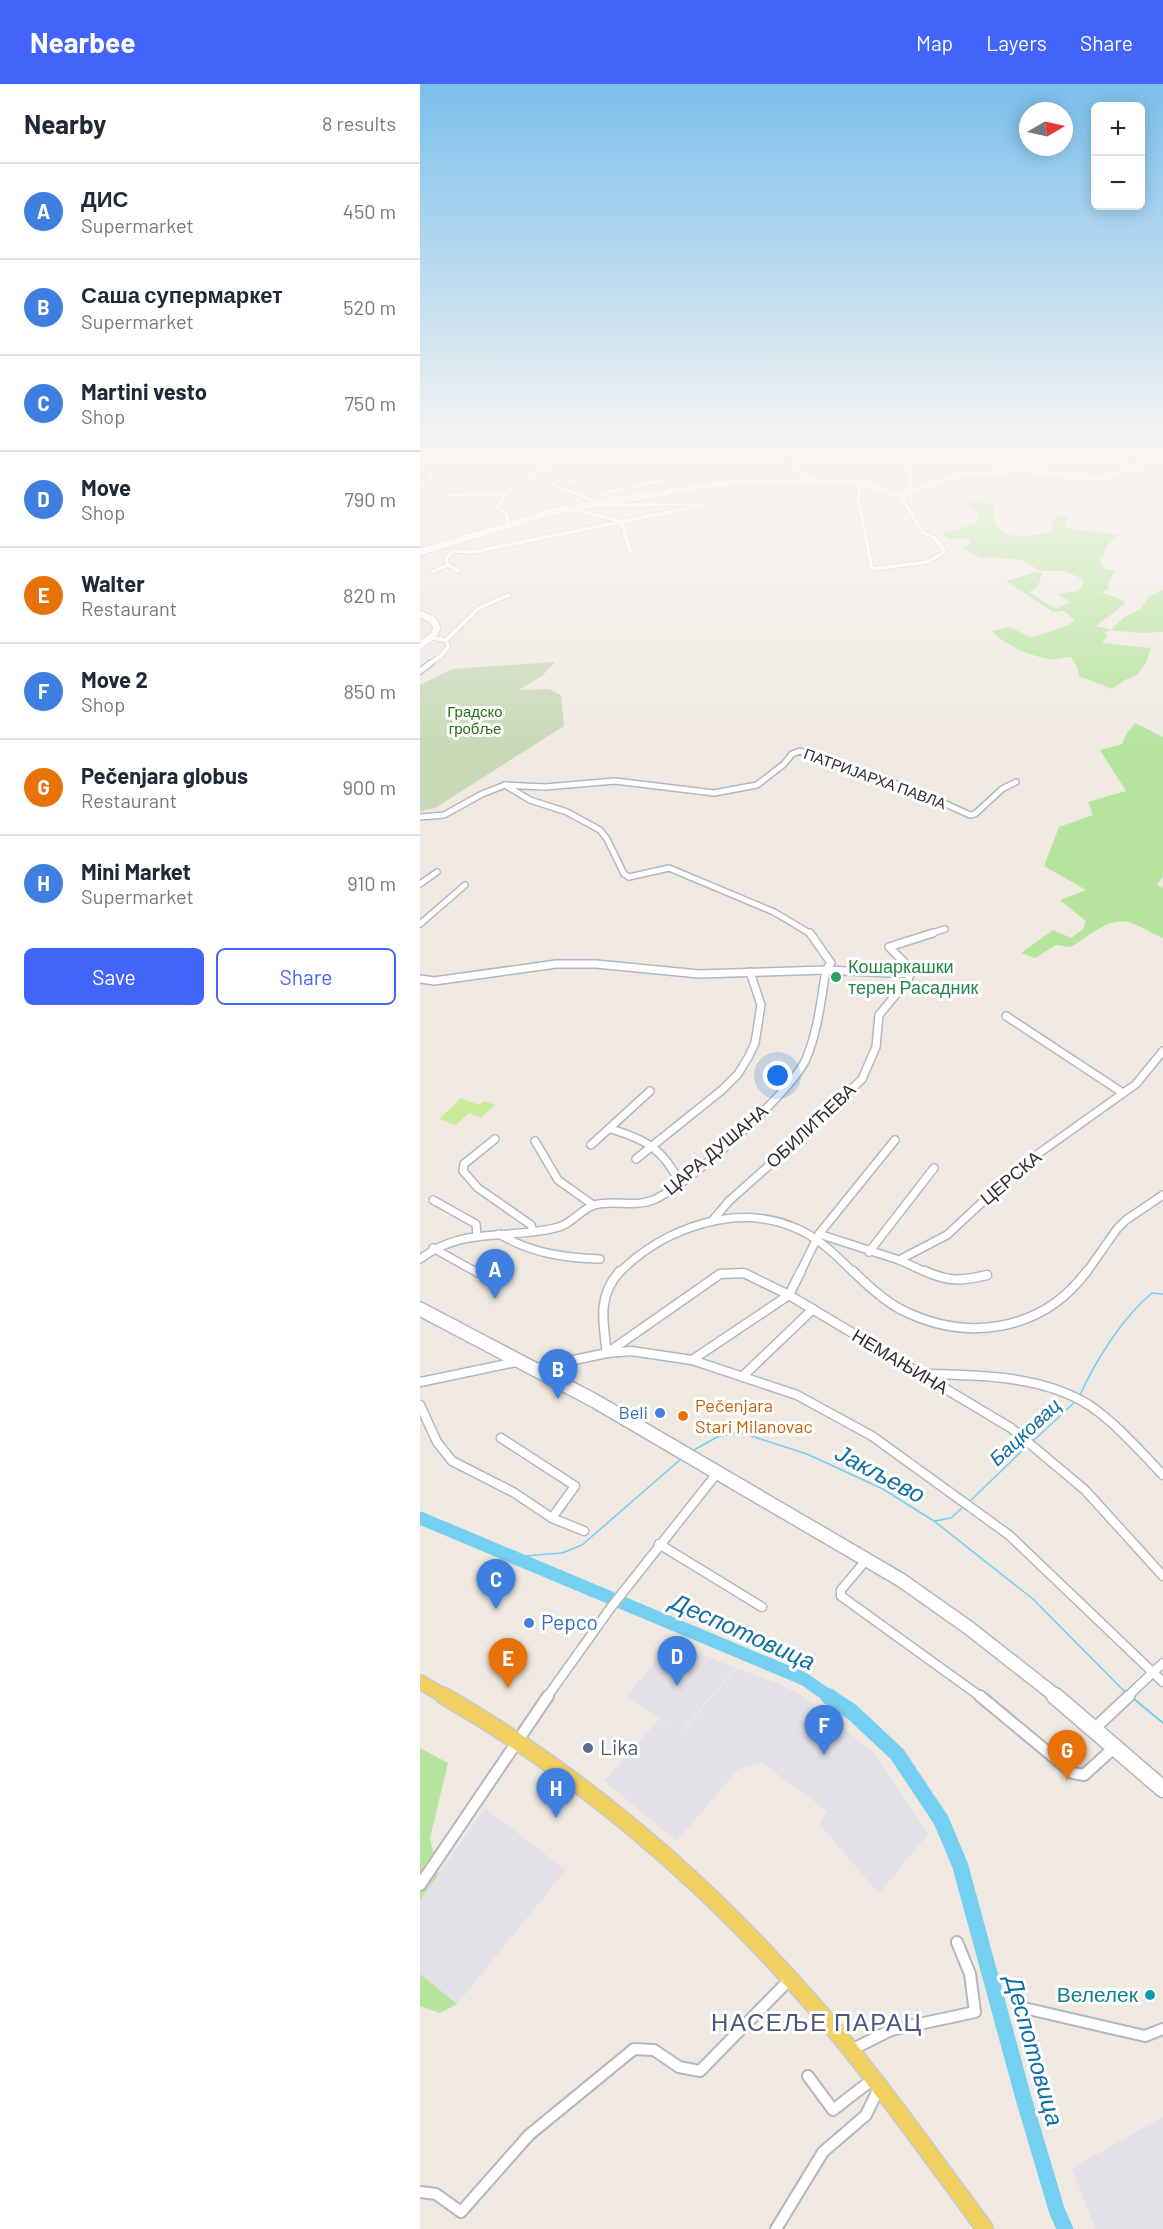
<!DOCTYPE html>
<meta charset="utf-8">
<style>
body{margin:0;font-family:Barlow,sans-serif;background:#f2f2f3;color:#1f2937}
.controls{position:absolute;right:18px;top:18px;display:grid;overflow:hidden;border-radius:9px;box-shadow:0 3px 15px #0003}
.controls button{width:54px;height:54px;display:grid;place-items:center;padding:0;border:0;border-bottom:2px solid #e0e1e3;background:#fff;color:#1f2937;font:30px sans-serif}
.compass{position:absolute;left:599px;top:18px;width:54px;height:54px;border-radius:50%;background:#fff;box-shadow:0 3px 15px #0003;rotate:81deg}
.you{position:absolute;left:358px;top:992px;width:21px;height:21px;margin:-15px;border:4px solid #fff;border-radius:50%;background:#1a73e8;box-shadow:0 0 0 9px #1a73e833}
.badge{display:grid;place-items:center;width:39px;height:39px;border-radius:50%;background:#4264fb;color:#fff;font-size:20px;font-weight:700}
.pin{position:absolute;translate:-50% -50px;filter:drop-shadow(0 2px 3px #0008)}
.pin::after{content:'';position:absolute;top:32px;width:21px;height:18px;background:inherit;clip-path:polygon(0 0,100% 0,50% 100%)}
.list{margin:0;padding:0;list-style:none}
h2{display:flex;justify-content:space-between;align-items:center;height:78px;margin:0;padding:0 24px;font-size:26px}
h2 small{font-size:20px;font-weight:400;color:#747a83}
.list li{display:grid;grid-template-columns:39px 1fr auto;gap:18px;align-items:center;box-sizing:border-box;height:96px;padding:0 24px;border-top:2px solid #e0e1e3}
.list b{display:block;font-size:22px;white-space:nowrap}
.list p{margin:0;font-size:20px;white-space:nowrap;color:#747a83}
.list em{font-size:20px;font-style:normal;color:#747a83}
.actions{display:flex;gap:12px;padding:18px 24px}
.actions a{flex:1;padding:14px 0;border:2px solid #4264fb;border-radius:9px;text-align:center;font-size:21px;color:#4264fb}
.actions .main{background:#4264fb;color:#fff}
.map{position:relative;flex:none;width:743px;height:2145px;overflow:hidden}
header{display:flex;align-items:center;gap:36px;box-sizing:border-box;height:84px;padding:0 30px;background:#4264fb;color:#fff}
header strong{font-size:28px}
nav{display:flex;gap:33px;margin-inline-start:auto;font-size:21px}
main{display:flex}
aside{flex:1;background:#fff}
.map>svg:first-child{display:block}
</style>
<header>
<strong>Nearbee</strong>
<nav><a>Map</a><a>Layers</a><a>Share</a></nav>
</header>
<main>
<aside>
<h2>Nearby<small>8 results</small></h2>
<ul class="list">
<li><span class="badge" style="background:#3f7fe0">A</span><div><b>ДИС</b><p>Supermarket</p></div><em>450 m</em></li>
<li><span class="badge" style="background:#3f7fe0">B</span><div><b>Саша супермаркет</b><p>Supermarket</p></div><em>520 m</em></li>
<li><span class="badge" style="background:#3f7fe0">C</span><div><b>Martini vesto</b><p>Shop</p></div><em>750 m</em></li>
<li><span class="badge" style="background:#3f7fe0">D</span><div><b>Move</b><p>Shop</p></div><em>790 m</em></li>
<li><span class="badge" style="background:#e8710a">E</span><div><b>Walter</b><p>Restaurant</p></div><em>820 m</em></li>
<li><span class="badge" style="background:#3f7fe0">F</span><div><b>Move 2</b><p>Shop</p></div><em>850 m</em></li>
<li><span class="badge" style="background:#e8710a">G</span><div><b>Pečenjara globus</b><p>Restaurant</p></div><em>900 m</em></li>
<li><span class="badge" style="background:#3f7fe0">H</span><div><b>Mini Market</b><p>Supermarket</p></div><em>910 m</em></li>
</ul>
<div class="actions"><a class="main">Save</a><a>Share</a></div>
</aside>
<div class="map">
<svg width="743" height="2145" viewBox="0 0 743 2145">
<rect width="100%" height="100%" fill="#efe9e1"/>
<g fill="#e3e1e8">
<path d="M252 1558 315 1584 261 1647 206 1613Z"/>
<path d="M317 1584 357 1599 383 1612 455 1670 508 1750 459 1810 399 1740 407 1727 342 1679 318 1685 257 1757 184 1697 239 1635 262 1648Z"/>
<path d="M65 1724 146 1786 37 1920 0 1890V1816Z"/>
<path d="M743 2033V2145H675L652 2084Z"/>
</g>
<g fill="#b6e59e">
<path d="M559 415 574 422C572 462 608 453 634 447L630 440 638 432 652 433 644 439 648 444 698 451 685 464V469L679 476 685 485 695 487 689 497 688 506 680 508 703 516 705 520 676 542 691 546 704 533 719 526 730 512 743 506V548L718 549 691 546 684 549 688 551 682 559 731 564 726 579 717 591 705 596 692 605 659 592 657 582 651 573C644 573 638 576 632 575 611 573 586 562 572 547L590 543 611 554 648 541 655 536 644 527 633 528 586 497 613 489H622L618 502 609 508 636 525 650 518 637 510 658 507 664 498 657 492 642 487H621L601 476 567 473 561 475 541 463 551 460 549 456 540 454 528 455 522 449 556 440 559 431 547 421Z"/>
<path d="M715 639 743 653V792L737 801 743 804V854C732 850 723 843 712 839 690 831 668 853 651 863L636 861 615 874 601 869 633 846 651 854 663 845 666 837 640 816 666 806 624 782 639 743 673 731 668 718 706 707 680 666 702 660 707 649Z"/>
<path d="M0 1664 28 1679 10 1754 18 1791 0 1816Z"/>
<path d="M0 1890 37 1920 20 1929 0 1922Z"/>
</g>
<path fill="#c8d9b8" d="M135 578 123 591 99 606 129 605 141 611 144 642 15 724 0 727V601L32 585Z"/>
<path fill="#c9ec9a" d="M41 1014 59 1021 64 1017 75 1021 61 1034 49 1029 36 1041 19 1035Z"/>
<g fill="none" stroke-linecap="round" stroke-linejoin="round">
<g stroke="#75cff0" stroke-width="1.5">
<path d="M660 1311C676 1276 702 1234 732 1209L743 1210"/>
<path d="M613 1357 655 1318"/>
<path d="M272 1367 299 1352 322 1349 387 1370 463 1405 514 1437 613 1515 705 1608"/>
<path d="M550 1417 607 1362"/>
<path d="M515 1437 531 1434 544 1422"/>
<path d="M92 1473 142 1469 162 1461 261 1375"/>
</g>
<path stroke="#75cff0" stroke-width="2" d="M714 1615 743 1639"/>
<path stroke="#75cff0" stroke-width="13" d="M0 1434 384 1595 410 1613"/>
<path stroke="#75cff0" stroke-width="16" d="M408 1612 432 1628 477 1670 521 1736 540 1781 604 2016 637 2127 645 2145"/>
<defs>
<g id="street-far4">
<path d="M382 365 381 372 370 381 398 397"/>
<path d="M0 379 16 365"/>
<path d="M0 380V384L10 389 12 394 0 402"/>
<path d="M105 389 177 418"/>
<path d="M137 392 196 415"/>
<path d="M440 398 438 414 452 485 507 478 525 468 515 454 502 448 480 410"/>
<path d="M183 409 248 395"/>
<path d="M23 411 85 410"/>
<path d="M185 421 273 420"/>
<path d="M150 425 201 437 210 467"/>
<path d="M87 440V431L77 423 97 394 131 381 147 371 148 365"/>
<path d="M33 467 53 468 284 421"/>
<path d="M33 467 26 475 28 481 39 487"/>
<path d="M12 488 28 481"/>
<path d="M26 556 59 524 89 511"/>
<path d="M9 580 21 572 28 563 26 556 12 554"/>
</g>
<g id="street-far3">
<path d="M0 587 11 579"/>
<path d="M85 701 110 716 147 728 180 746 187 755 204 790 209 793 249 784 354 828 391 850"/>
<path d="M0 733 24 731 62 710 85 701 125 703 195 697 294 709 337 701 364 680 372 670 380 667 495 706 550 731 555 730 582 705 596 698"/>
<path d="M0 800 17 788"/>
<path d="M0 840 45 801"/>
<path d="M509 850 525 845"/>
</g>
<g id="street-far2">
<path d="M0 895 14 897 136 880H176L279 890 406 886 490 890"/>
<path d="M586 932 703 1009"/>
<path d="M191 1045C227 1056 243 1065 260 1099"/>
<path d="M75 1055 44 1080 43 1087 58 1104 111 1141 113 1147"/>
<path d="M115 1057 138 1096 173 1121"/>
<path d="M171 1061 230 1007"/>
<path d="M216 1075 302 1006 318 990 329 972 335 959 341 921 330 888"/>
<path d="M13 1116 56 1140 57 1153"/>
<path d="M292 1137 309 1117 399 1037 442 995 456 963 459 931 488 896 490 890 484 878 469 863 513 849"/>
<path d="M79 1150C111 1169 144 1174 180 1175"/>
<path d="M399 1150 475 1056"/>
<path d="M13 1164 58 1189"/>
<path d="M449 1168 514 1084"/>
<path d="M0 1175C43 1142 87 1156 135 1144 151 1141 160 1126 174 1121 193 1115 214 1124 233 1116 267 1102 372 1008 386 975 398 947 401 916 406 886L411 879 390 849"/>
<path d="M479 1176 527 1151 601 1082 716 1000 743 967"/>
<path d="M199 1189C244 1143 320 1117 380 1146 401 1156 418 1173 434 1189"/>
<path d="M380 1189 399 1150 479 1176 508 1189"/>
<path d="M666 1189 697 1145 706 1136 743 1111"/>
</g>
<g id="street-far1">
<path d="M56 1187 59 1189"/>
<path d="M200 1187C177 1212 183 1238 187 1269L300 1190 324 1189 369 1211 591 1344 665 1406 743 1492"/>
<path d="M433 1187C447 1201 462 1215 480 1225 546 1259 622 1248 667 1187"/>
<path d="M505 1187C528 1198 542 1197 567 1191"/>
<path d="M272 1276 369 1211 381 1187"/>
<path d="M116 1284 187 1269 211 1267 272 1276 377 1311 452 1352 589 1451 743 1598"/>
<path d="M502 1290C557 1291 621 1291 669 1321 697 1340 720 1367 743 1391"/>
<path d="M323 1292 393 1225"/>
<path d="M0 1298 96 1278"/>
<path d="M0 1321 17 1358 32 1377 93 1408 132 1434"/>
<path d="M81 1354 155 1402 132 1434 164 1447"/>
<path d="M239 1460 342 1523"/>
<path d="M447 1475 421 1506V1512L561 1613"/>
<path d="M127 1613 192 1522 298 1388"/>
<path d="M707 1613 743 1579"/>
</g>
<g id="street">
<path d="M560 1612 653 1689 664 1691 696 1662"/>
<path d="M675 1644 709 1612"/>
<path d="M0 1801 128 1612"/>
<path d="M604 1924 725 1952 743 1945"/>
<path d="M431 1966 471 1946 555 1928 550 1890 537 1858"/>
<path d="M388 1992 413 2026 453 1995"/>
<path d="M0 2108 16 2110 41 2128 109 2051 214 1965 234 1966 259 1983 280 1987 370 1895"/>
<path d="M356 2145 403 2068 446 2031 459 2004"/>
</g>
<g id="secondary-far2">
<path d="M489 409V380C498 366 524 366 539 365"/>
<path d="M0 468 135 427 295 400 415 396 448 400 472 409 483 410 530 393 548 390 607 387 683 395 743 374"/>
<path d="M0 530 13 536 17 544 13 552 0 561"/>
</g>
<path id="secondary-far1" d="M0 1225 175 1317 481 1496 549 1544 637 1613"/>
<path id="secondary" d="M635 1612 743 1705"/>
<path id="primary-far1" d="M0 1598 26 1613"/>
<path id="primary" d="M24 1612C168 1695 294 1805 403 1932 460 2000 512 2073 565 2145"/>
</defs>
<use href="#street-far4" stroke="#b4b7c1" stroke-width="5"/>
<use href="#street-far3" stroke="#b4b7c1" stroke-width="8"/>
<use href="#street-far2" stroke="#b4b7c1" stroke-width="10"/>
<use href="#street-far1" stroke="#b4b7c1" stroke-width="11"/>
<use href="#street" stroke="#b4b7c1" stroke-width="14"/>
<use href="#secondary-far2" stroke="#b4b7c1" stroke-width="8"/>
<use href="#secondary-far1" stroke="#b4b7c1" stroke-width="16"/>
<use href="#secondary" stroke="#b4b7c1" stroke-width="19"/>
<use href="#primary-far1" stroke="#c9c9c9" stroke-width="16"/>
<use href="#primary" stroke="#c9c9c9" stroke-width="19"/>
<use href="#street-far4" stroke="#fff" stroke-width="4"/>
<use href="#street-far3" stroke="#fff" stroke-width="5"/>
<use href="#street-far2" stroke="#fff" stroke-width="7"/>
<use href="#street-far1" stroke="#fff" stroke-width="8"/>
<use href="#street" stroke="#fff" stroke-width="10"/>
<use href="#secondary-far2" stroke="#fff" stroke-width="7"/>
<use href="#secondary-far1" stroke="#fff" stroke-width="13"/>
<use href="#secondary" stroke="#fff" stroke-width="16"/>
<use href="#primary-far1" stroke="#f2d163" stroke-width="13"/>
<use href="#primary" stroke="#f2d163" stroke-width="16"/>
</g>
<linearGradient id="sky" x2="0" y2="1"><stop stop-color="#7abfeb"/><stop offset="0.55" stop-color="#f8f5f2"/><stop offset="1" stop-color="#f8f5f2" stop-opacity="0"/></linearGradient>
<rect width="743" height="665" fill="url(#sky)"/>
<circle fill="#2e9e5b" stroke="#fff" stroke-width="2" cx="416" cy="893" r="6"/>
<g fill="#3f7fe0" stroke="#fff" stroke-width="2">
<circle cx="240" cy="1329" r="6"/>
<circle cx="109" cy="1539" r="6"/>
</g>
<circle fill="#e8710a" stroke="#fff" stroke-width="2" cx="263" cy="1332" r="6"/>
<circle fill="#5c6f8a" stroke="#fff" stroke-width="2" cx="168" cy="1664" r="6"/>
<circle fill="#0f9aa8" stroke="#fff" stroke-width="2" cx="730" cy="1911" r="6"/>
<g text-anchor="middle" stroke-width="6" stroke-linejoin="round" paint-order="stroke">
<g font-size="15" fill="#2c6e1b" stroke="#fff">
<text x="55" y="633">Градско<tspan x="55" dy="17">гробље</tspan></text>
</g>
<g font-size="15" fill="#2e2e2e" stroke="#fff">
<text transform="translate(455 695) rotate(20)" y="5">ПАТРИЈАРХА ПАВЛА</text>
</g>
<g font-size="18" fill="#27864d" stroke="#fff" text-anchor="start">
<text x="428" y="889">Кошаркашки<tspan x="428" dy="21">терен Расадник</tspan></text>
</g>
<g font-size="18" fill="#2e2e2e" stroke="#fff">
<text transform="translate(391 1042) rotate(-43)" y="6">ОБИЛИЋЕВА</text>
<text transform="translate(296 1066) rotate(-40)" y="6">ЦАРА ДУШАНА</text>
<text transform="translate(591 1094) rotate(-40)" y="6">ЦЕРСКА</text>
<text transform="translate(480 1278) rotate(31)" y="6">НЕМАЊИНА</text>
</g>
<g font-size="18" fill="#c56008" stroke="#fff" text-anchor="start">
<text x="275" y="1328">Pečenjara<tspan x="275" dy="21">Stari Milanovac</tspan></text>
</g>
<g font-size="18" fill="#366cbe" stroke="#fff" text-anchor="end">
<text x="228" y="1335">Beli</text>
</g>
<g font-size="20" font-style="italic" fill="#0d6fa3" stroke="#fff">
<text transform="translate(605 1348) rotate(-43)" y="7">Бацковац</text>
</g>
<g font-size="21" fill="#366cbe" stroke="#fff" text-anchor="start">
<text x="121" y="1546">Pepco</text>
</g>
<g font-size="21" fill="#4e5e75" stroke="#fff" text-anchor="start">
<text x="180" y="1671">Lika</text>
</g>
<g font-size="21" fill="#0d838f" stroke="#fff" text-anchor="end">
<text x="718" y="1918">Велелек</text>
</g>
<g font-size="24" font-style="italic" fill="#0d6fa3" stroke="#fff">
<text transform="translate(460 1390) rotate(28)" y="8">Јакљево</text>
<text transform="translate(323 1548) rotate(24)" y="8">Деспотовица</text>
<text transform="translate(614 1967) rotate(74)" y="8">Деспотовица</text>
</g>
<g font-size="24" letter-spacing="1.5" fill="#4d5680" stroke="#fff">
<text x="397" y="1947">НАСЕЉЕ ПАРАЦ</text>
</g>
</g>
</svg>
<div class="controls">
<button>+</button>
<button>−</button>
</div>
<svg class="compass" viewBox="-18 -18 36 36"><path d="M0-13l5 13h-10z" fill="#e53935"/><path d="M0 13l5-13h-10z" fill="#747a83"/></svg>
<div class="you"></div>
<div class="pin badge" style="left:75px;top:1215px;background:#3f7fe0">A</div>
<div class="pin badge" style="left:138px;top:1315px;background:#3f7fe0">B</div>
<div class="pin badge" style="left:76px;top:1525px;background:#3f7fe0">C</div>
<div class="pin badge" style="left:257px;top:1602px;background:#3f7fe0">D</div>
<div class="pin badge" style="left:88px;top:1604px;background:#e8710a">E</div>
<div class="pin badge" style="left:404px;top:1671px;background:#3f7fe0">F</div>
<div class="pin badge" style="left:647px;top:1696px;background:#e8710a">G</div>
<div class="pin badge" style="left:136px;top:1734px;background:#3f7fe0">H</div>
</div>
</main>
